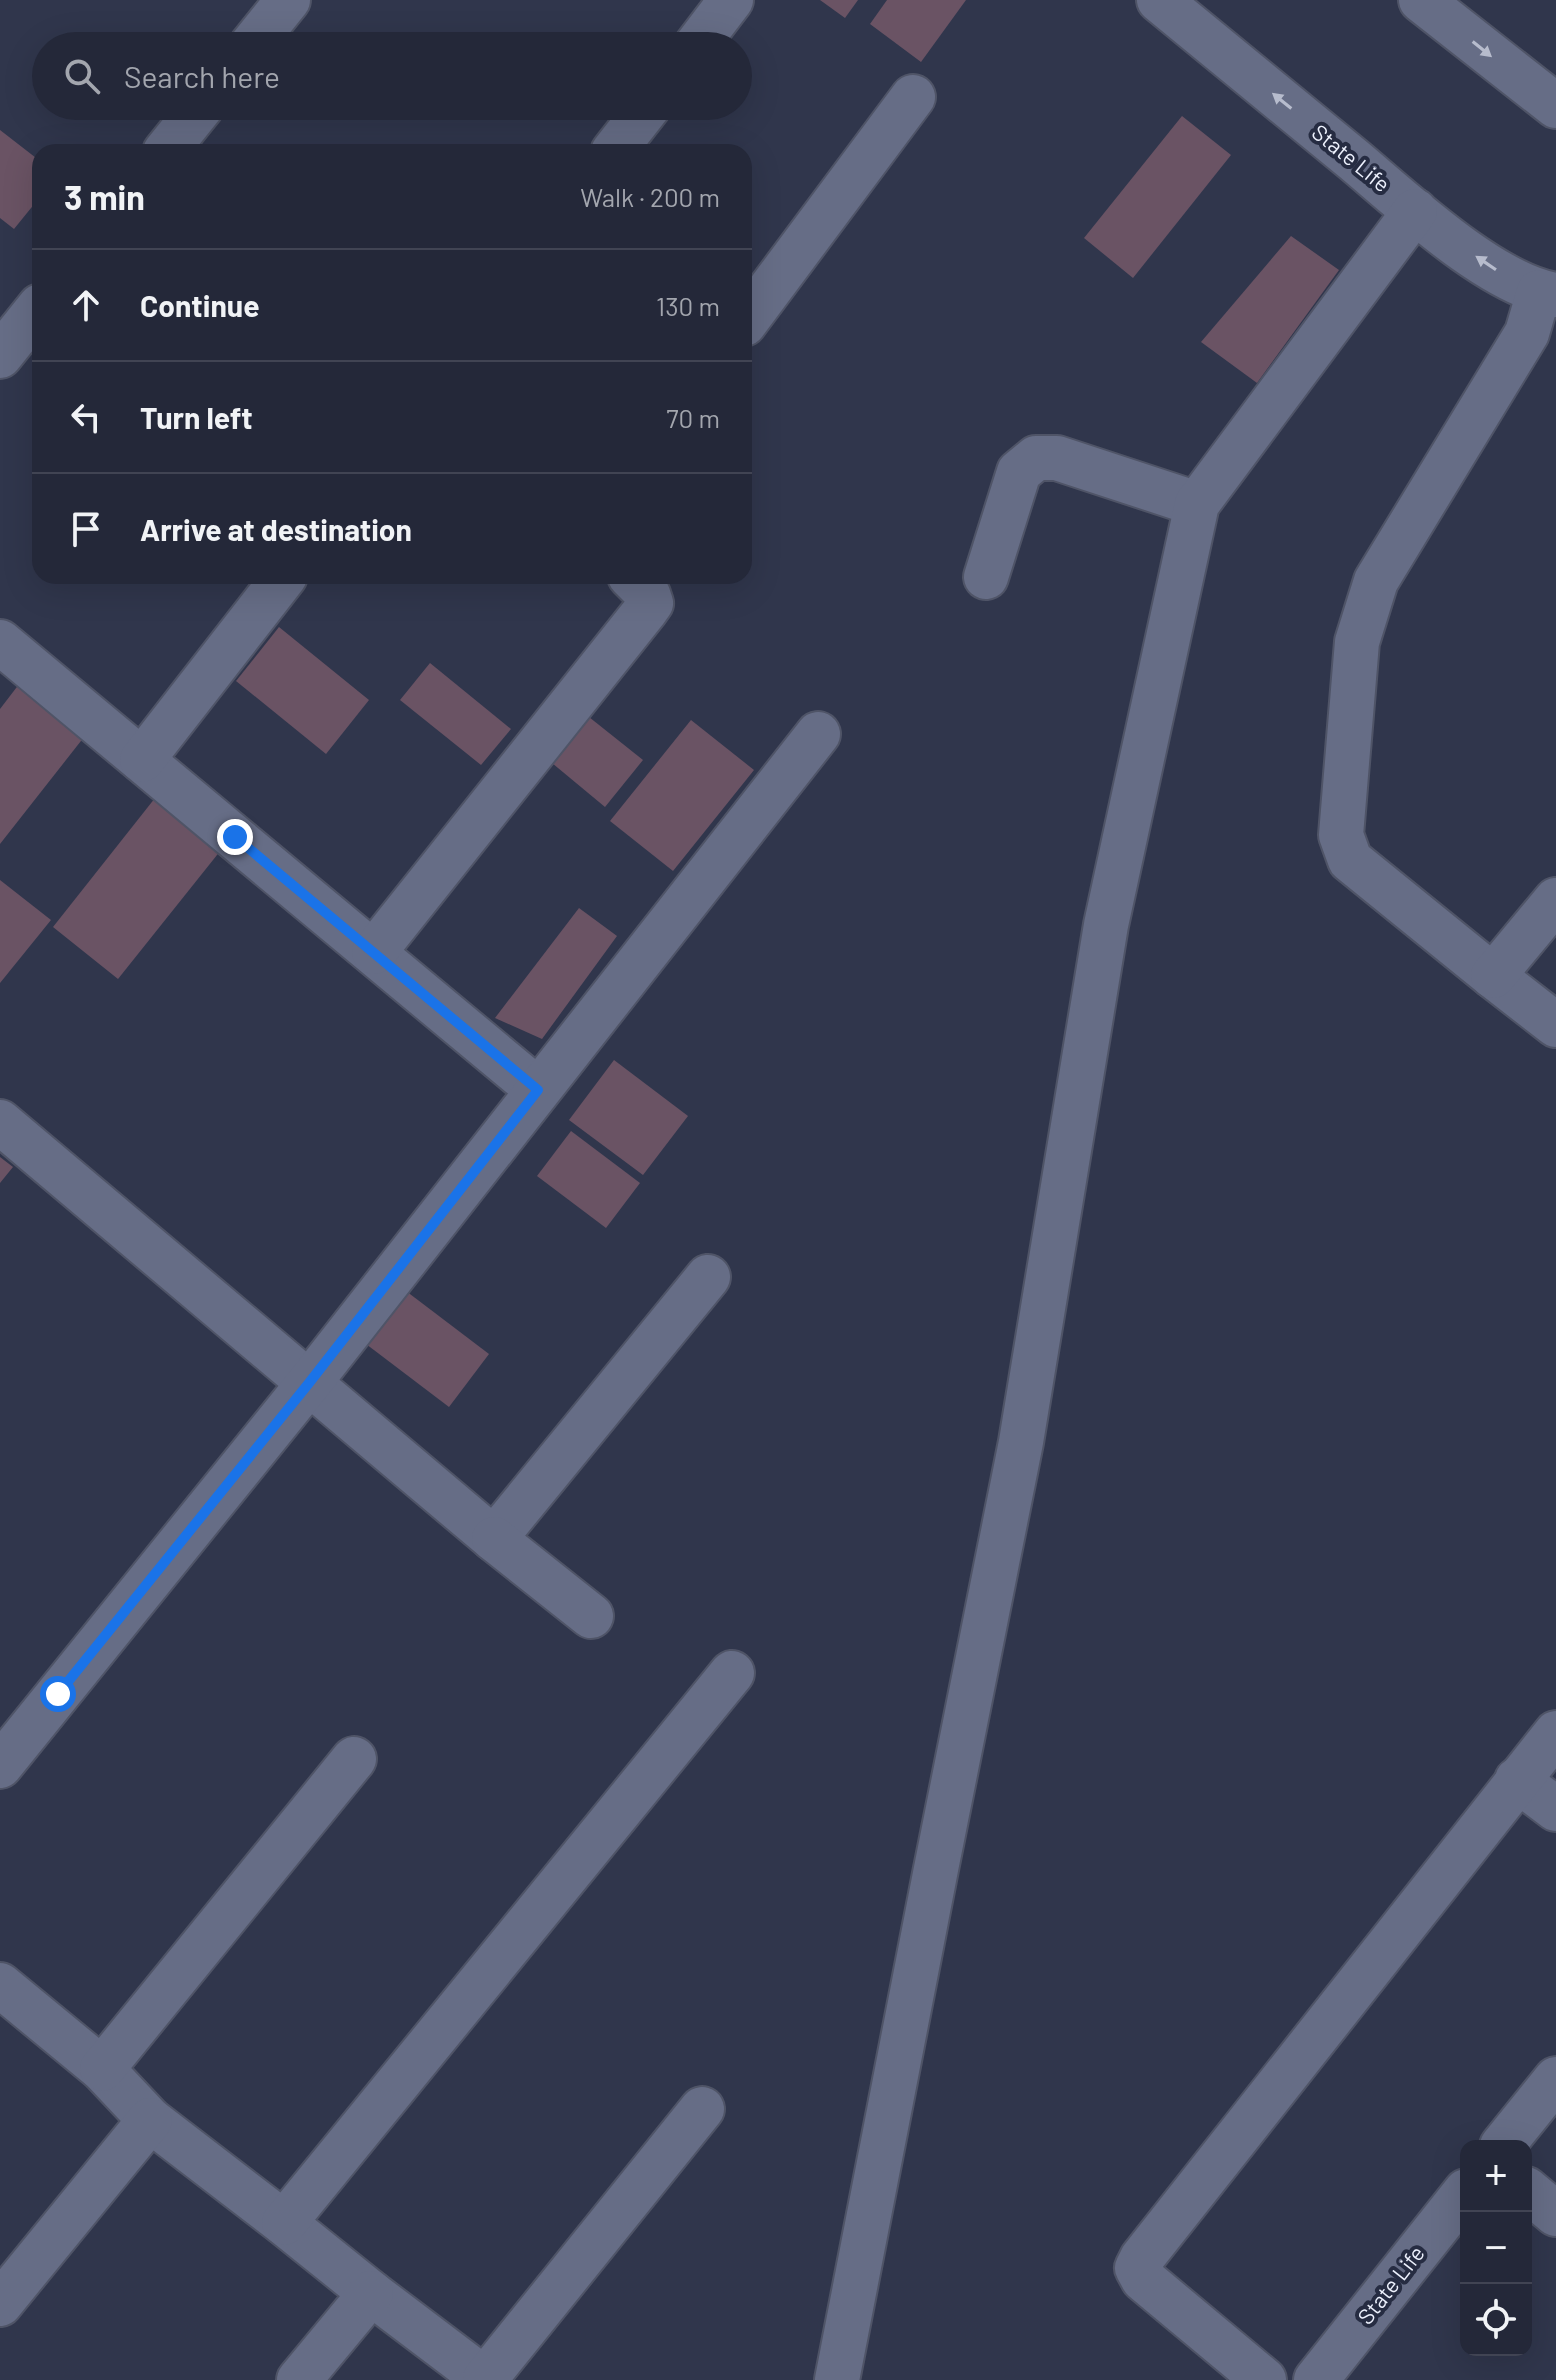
<!DOCTYPE html>
<meta charset="utf-8">
<style>
body{margin:0;font-family:Barlow,sans-serif;background:#2c3041;color:#f1f3f6}
.controls{position:absolute;right:24px;bottom:24px;display:grid;overflow:hidden;border-radius:16px;box-shadow:0 8px 32px #0002}
.controls button{width:72px;height:72px;display:grid;place-items:center;padding:0;border:0;border-bottom:2px solid #414453;background:#242839;color:#f1f3f6;font:40px sans-serif}
.stop{position:absolute;width:24px;height:24px;margin:-18px;border:6px solid #1a73e8;border-radius:50%;background:#fff}
.stop.end{background:#1a73e8;border-color:#fff;box-shadow:0 2px 8px #0008}
.list{margin:0;padding:0;list-style:none}
h2{display:flex;justify-content:space-between;align-items:center;height:104px;margin:0;padding:0 32px;font-size:34px}
h2 small{font-size:26px;font-weight:400;color:#a3a6ae}
.list li{display:grid;grid-template-columns:52px 1fr auto;gap:24px;align-items:center;box-sizing:border-box;height:112px;padding:0 32px;border-top:2px solid #414453}
.list b{display:block;font-size:30px;white-space:nowrap}
.list em{font-size:26px;font-style:normal;color:#a3a6ae}
.icon{flex:none;width:44px;height:44px;fill:none;stroke:currentColor;stroke-width:2;stroke-linecap:round;stroke-linejoin:round}
.map{position:relative;flex:none;width:1556px;height:2380px;overflow:hidden}
.search{position:absolute;background:#242839;box-shadow:0 8px 32px #0002;left:32px;top:32px;width:720px;height:88px;display:flex;align-items:center;gap:20px;box-sizing:border-box;padding:0 28px;border-radius:44px;color:#a3a6ae;font-size:30px}
.panel{position:absolute;background:#242839;box-shadow:0 8px 32px #0002;left:32px;top:144px;width:720px;height:440px;border-radius:24px}
.map>svg:first-child{display:block}
</style>
<div class="map">
<svg width="1556" height="2380" viewBox="0 0 1556 2380">
<rect width="100%" height="100%" fill="#30364c"/>
<g fill="#6a5364">
<path d="M820 0H858L845 18Z"/>
<path d="M887 0H966L921 62 870 24Z"/>
<path d="M1182 116 1231 155 1133 278 1084 238Z"/>
<path d="M0 130 40 161V197L14 229 0 218Z"/>
<path d="M1291 236 1339 270 1257 383 1201 342Z"/>
<path d="M279 627 369 700 326 754 236 681Z"/>
<path d="M430 663 511 729 481 765 400 700Z"/>
<path d="M23 679 88 732 0 844V709Z"/>
<path d="M589 717 643 760 605 807 552 763Z"/>
<path d="M691 720 754 770 673 871 610 821Z"/>
<path d="M159 793 225 845 118 979 53 927Z"/>
<path d="M0 880 51 920 0 983Z"/>
<path d="M579 908 617 936 542 1039 495 1018Z"/>
<path d="M614 1060 688 1116 643 1175 569 1120Z"/>
<path d="M571 1131 640 1183 606 1228 537 1176Z"/>
<path d="M0 1157 13 1167 0 1183Z"/>
<path d="M406 1291 489 1354 449 1407 366 1344Z"/>
</g>
<g fill="none" stroke-linecap="round" stroke-linejoin="round">
<defs>
<g id="minor">
<path d="M1159 0C1224 53 1289 107 1354 160 1404 202 1492 285 1556 295"/>
<path d="M1421 0 1556 106"/>
<path d="M251 46 288 0"/>
<path d="M696 46 731 0"/>
<path d="M165 152 202 106"/>
<path d="M613 152 649 106"/>
<path d="M1539 292 1527 333 1376 581 1357 642 1341 835 1350 860 1493 976 1556 1025"/>
<path d="M744 324 913 97"/>
<path d="M0 356 40 306"/>
<path d="M986 577 1019 472 1036 458H1057L1197 504"/>
<path d="M0 642 538 1090"/>
<path d="M142 760 285 576"/>
<path d="M374 952 646 610 651 603 648 594 630 576"/>
<path d="M1493 976 1556 900"/>
<path d="M0 1122 494 1539 708 1277"/>
<path d="M494 1539 591 1616"/>
<path d="M0 1766 309 1383 818 734"/>
<path d="M1517 1780 1556 1809"/>
<path d="M0 1985 102 2069 150 2120 284 2223 371 2293 486 2380"/>
<path d="M102 2069 354 1759"/>
<path d="M1502 2146 1556 2079"/>
<path d="M1526 2189 1556 2214"/>
<path d="M284 2223 732 1673"/>
<path d="M0 2304 150 2120"/>
<path d="M485 2379 702 2109"/>
<path d="M299 2380 371 2293"/>
<path d="M837 2380 935 1874 1021 1442 1106 925 1197 504 1415 211"/>
<path d="M1264 2380 1143 2279 1137 2268 1142 2258 1556 1733"/>
<path d="M1316 2380 1466 2191"/>
</g>
</defs>
<use href="#minor" stroke="#4f5467" stroke-width="48"/>
<use href="#minor" stroke="#666d86" stroke-width="44"/>
</g>
<defs><path id="oneway-solid" d="M-6-.8H1V-3.2L6.5 0L1 3.2V.8H-6Z" transform="scale(2)"/></defs>
<g fill="#b7bccd">
<use href="#oneway-solid" transform="translate(1482 49) rotate(39)"/>
<use href="#oneway-solid" transform="translate(1282 101) rotate(-141)"/>
<use href="#oneway-solid" transform="translate(1486 263) rotate(-146)"/>
</g>
<g fill="none" stroke-linecap="round" stroke-linejoin="round">
<path stroke="#1a73e8" stroke-width="10" d="M58 1694 309 1383 538 1090 235 837"/>
</g>
<g text-anchor="middle" stroke-width="8" stroke-linejoin="round" paint-order="stroke">
<g font-size="22" fill="#edf1fd" stroke="#262c42">
<text transform="translate(1351 158) rotate(39)" y="8">State Life</text>
<text transform="translate(1391 2285) rotate(-52)" y="8">State Life</text>
</g>
</g>
</svg>
<div class="controls">
<button>+</button>
<button>−</button>
<button><svg class="icon" aria-label="locate" viewBox="0 0 24 24"><circle cx="12" cy="12" r="6"/><path d="M12 2v4M12 18v4M2 12h4M18 12h4"/></svg></button>
</div>
<div class="stop" style="left:58px;top:1694px"></div>
<div class="stop end" style="left:235px;top:837px"></div>
<div class="search"><svg class="icon" aria-label="search" viewBox="0 0 24 24"><circle cx="10" cy="10" r="6"/><path d="M15 15l6 6"/></svg>Search here</div>
<section class="panel">
<h2>3 min<small>Walk · 200 m</small></h2>
<ul class="list">
<li><svg class="icon" aria-label="ahead" viewBox="0 0 24 24"><path d="M12 20V5M6 11l6-6 6 6"/></svg><div><b>Continue</b></div><em>130 m</em></li>
<li><svg class="icon" aria-label="left" viewBox="0 0 24 24"><path d="M17 20v-9H6M10 6l-5 5 5 5"/></svg><div><b>Turn left</b></div><em>70 m</em></li>
<li><svg class="icon" aria-label="arrive" viewBox="0 0 24 24"><path d="M6 21V4h12l-3 4 3 4H6"/></svg><div><b>Arrive at destination</b></div></li>
</ul>
</section>
</div>
